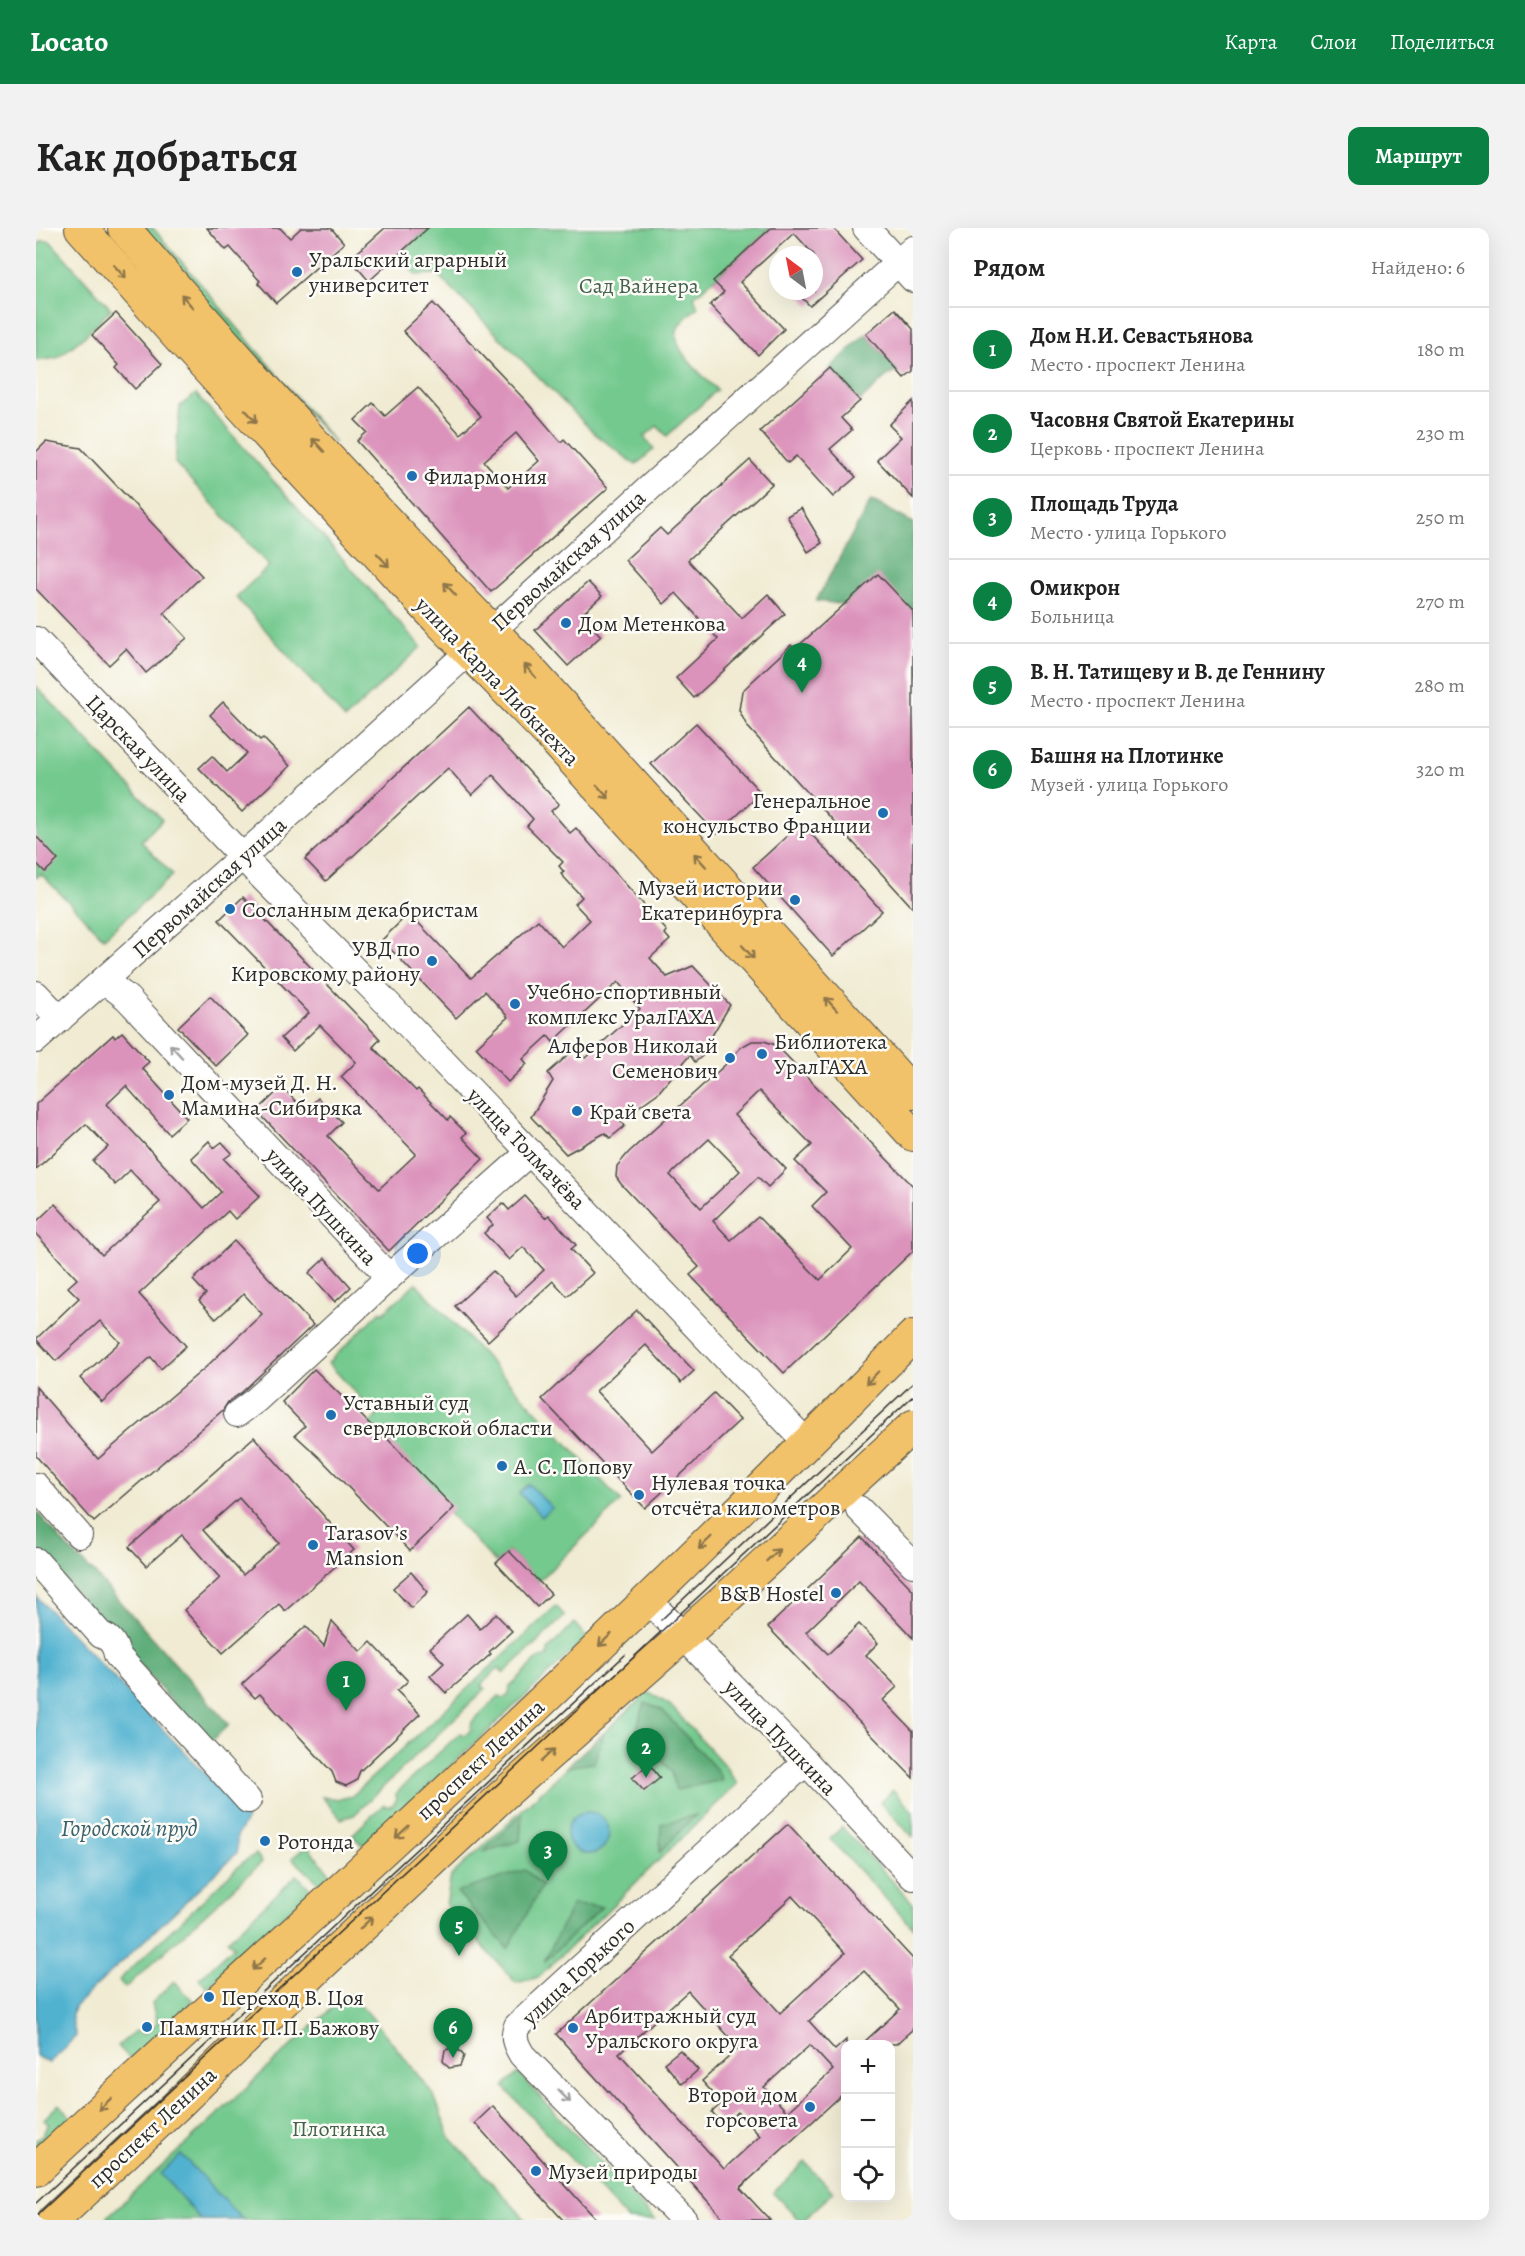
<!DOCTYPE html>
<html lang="ru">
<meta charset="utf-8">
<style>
body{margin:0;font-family:Alegreya,serif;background:#f2f2f2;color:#222}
.controls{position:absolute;right:18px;bottom:18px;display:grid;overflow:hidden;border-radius:12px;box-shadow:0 6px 24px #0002}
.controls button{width:54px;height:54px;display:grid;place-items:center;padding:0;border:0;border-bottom:2px solid #e0e0e0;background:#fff;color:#222;font:30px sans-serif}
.compass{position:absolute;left:733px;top:18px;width:54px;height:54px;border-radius:50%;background:#fff;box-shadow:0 6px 24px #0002;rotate:328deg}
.you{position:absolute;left:382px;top:1026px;width:21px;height:21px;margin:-15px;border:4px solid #fff;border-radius:50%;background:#1a73e8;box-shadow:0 0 0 9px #1a73e833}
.badge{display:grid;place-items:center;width:39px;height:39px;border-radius:50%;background:#0b8043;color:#fff;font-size:20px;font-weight:700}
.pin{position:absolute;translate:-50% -50px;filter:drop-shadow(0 2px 3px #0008)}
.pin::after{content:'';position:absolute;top:32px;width:21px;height:18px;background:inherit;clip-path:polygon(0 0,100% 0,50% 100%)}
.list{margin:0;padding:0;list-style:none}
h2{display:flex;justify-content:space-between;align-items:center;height:78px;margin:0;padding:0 24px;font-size:26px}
h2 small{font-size:20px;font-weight:400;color:#767676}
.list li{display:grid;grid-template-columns:39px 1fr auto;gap:18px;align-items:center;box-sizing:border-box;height:84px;padding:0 24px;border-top:2px solid #e0e0e0}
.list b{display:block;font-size:22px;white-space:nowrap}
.list p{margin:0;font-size:20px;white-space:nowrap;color:#767676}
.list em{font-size:20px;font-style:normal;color:#767676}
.icon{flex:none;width:33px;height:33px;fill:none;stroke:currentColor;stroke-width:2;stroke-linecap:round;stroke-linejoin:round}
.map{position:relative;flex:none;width:877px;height:1992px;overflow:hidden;border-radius:12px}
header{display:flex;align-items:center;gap:36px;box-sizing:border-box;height:84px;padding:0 30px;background:#0b8043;color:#fff}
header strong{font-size:28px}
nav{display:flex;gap:33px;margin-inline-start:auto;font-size:21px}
.intro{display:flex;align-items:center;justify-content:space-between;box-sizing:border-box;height:144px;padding:0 36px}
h1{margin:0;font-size:42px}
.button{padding:15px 27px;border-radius:12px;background:#0b8043;color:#fff;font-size:21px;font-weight:700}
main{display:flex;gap:36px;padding:0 36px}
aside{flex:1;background:#fff;border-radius:12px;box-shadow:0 6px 24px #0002}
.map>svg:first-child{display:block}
</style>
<header>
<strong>Locato</strong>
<nav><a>Карта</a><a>Слои</a><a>Поделиться</a></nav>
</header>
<div class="intro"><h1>Как добраться</h1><a class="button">Маршрут</a></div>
<main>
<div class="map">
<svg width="877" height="1992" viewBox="0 0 877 1992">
<rect width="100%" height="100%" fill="#fdfcf7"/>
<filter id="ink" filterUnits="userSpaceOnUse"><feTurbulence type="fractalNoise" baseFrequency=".0167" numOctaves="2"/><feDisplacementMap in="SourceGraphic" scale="12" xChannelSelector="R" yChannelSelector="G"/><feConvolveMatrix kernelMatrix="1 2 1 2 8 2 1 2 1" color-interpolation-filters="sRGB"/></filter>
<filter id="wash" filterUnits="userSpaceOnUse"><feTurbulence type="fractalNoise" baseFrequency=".008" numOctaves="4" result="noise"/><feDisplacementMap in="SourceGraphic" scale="24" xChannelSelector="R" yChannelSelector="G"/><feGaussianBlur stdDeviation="1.35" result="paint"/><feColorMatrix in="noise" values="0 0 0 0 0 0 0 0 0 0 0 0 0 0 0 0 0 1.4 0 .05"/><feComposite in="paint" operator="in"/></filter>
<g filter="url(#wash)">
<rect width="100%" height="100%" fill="#f0ebd2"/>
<g fill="#73c98e" stroke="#4f7a5c" stroke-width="1.5">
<path d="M100 0H117L299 215Z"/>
<path d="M392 0H735L658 69 662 79C655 85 645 92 642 100 633 121 668 148 681 162L631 208 621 198 608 209 618 221 600 237 558 205 401 46 380 47 362 27Z"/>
<path d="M6 13H14L75 81 48 109 21 130 0 133V18Z"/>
<path d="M160 166 385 419 309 491 200 369 233 338 139 235 144 178Z"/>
<path d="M0 458 126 592 105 613 137 647 68 710 5 646 0 650Z"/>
<path d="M380 1055 585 1273 502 1354 473 1323 460 1335 331 1199 341 1188 292 1135 345 1083 347 1085Z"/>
<path d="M520 1378 529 1388 468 1445 462 1440 445 1457 449 1461 318 1587 305 1591 286 1569 304 1571 316 1568Z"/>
<path d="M538 1395 551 1410 331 1616 326 1617 316 1607 347 1577C353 1580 359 1577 361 1570L359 1566 424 1505 429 1507 434 1503 436 1494 463 1468 468 1470 473 1467 474 1458 502 1431 512 1428V1422Z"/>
<path d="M612 1464 634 1477 689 1538 701 1556 503 1749 480 1755 410 1677 415 1648Z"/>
<path d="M857 1562 877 1584V1609L844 1575Z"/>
<path d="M806 1599 877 1675V1700L794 1611Z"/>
<path d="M271 1618 293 1644 292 1649 284 1656 256 1630Z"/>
<path d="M220 1626 226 1634 89 1760 83 1752 207 1634Z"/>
<path d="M261 1647 275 1662 171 1760 163 1751 198 1718 192 1712Z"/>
<path d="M138 1753 157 1773 96 1833 82 1818 99 1803 108 1806 121 1796 116 1775Z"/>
<path d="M311 1766 333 1786 398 1867 413 1908 490 1992H68Z"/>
<path d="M482 1845 619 1992H592L468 1859Z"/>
<path d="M23 1876 39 1894 0 1931V1911L6 1907 13 1896 8 1891Z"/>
<path d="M769 1934 797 1964 768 1992H763L737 1965Z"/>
</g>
<g fill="#5ead79" stroke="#446c52" stroke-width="1.5">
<path d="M830 106 862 143 851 148 824 173 794 140Z"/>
<path d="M835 272 877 295V385L780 373Z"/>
<path d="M0 1283 30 1318 59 1346 193 1496 173 1516 0 1319Z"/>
<path d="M609 1475 626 1482 680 1541 686 1552 640 1562 636 1544 616 1520 596 1515Z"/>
<path d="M568 1505 558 1535 530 1539Z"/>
<path d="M486 1586 484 1613 447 1624Z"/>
<path d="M660 1587 624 1624 625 1596Z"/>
<path d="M489 1642 506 1658 472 1721 421 1664Z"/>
<path d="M536 1677 566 1679 508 1734Z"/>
</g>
<g fill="#51b2d0" stroke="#3e6e7e" stroke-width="1.5">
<path d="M493 1256 516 1280 506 1289 483 1265Z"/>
<path d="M0 1368 211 1590 201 1608V1625L39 1778C33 1787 37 1798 40 1808L13 1835 0 1828Z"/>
<circle cx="552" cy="1605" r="21"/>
<path d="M145 1926 201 1986 207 1992H165L125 1946Z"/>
</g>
<g id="blocks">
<g fill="#db92bb" fill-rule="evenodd">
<path d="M171 0H244L254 10 265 0H295L308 15 240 75 222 55 224 53 194 19 190 22Z"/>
<path d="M349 0H392L333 53 314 31Z"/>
<path d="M735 0H797L826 32 774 78 759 63H778V27L758 5 704 54 748 101 722 127 674 77 688 64 677 53Z"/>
<path d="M397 75 488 171 525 214 528 211 572 260 455 364 321 213 331 204 319 192 337 175 349 188 382 159 424 206 445 188 367 103ZM480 205 503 233 472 260 448 233Z"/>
<path d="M859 81 877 101V143L868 150 830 106Z"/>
<path d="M80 85 126 136 99 161 80 140 83 137 56 107Z"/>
<path d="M794 140 824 173 805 190 816 202 794 221 820 249 797 269 760 228 752 235 724 203Z"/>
<path d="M877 173V270L841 232 865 209 853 197Z"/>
<path d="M10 214 45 220 166 348 128 385 151 410 110 445 90 421 73 437 0 361V224Z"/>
<path d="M714 232 736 256 652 332 706 390 732 366 749 386 658 470 640 450 682 411 640 365 628 376 589 332 624 300 631 307Z"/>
<path d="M765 280 786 315 772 324 751 288Z"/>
<path d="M842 346 877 383V680L711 498 703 482 706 463 755 417 759 421Z"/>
<path d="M552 354 566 368 545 387 565 408 532 438 499 402Z"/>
<path d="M187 474 224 512 227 510 254 538 206 584 163 540 176 528 191 544 211 525 174 487Z"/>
<path d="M433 479 523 576 515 583 534 605 540 600 631 703 629 706 634 712 614 730 631 749 657 738 694 777 671 816 675 821 659 834 654 827 622 865 584 892 589 898 574 910 569 905 530 926 495 889 517 853 512 845 539 821 549 830 604 781 582 754 517 814 512 808 487 831 491 836 472 854 440 819 472 789 449 763 420 790 346 712 373 685 435 750 502 692 526 719 554 692 539 676 546 669 525 646 528 644 523 638 527 634 491 598 497 591 457 547 436 567 412 540 290 653 269 631Z"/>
<path d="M660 495 725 565 681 606 615 536Z"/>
<path d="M765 595 846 683 797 728 717 639Z"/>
<path d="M0 608 22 632 9 644 0 635Z"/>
<path d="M207 669 344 811 337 819 380 863 382 861 412 892 414 889 430 905 426 909 447 931 353 1023 221 883 246 859 269 883 282 870 306 894 292 908 343 961 380 926 305 849 320 834 284 797 257 823 245 810 273 785 183 692Z"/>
<path d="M174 768 212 807 180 838 142 799Z"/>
<path d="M86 804 113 834 106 840 151 890 133 906 90 858 71 876 168 980 185 964 155 930 173 913 178 920 186 914 196 925 188 931 224 968 199 991 192 983 103 1066 150 1118 125 1141 115 1129 66 1174 44 1150 84 1114 64 1093 20 1133 0 1111 43 1070 32 1059 41 1051 0 1006V994L19 976 66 1027 124 974 94 942 79 957 57 933 72 919 50 896 0 941V876L77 807 79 810Z"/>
<path d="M716 813H728L740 817 877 958V1023L748 1145 654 1047 663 1039 585 956 580 949 581 938 593 924 689 837 705 819ZM723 863 776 917 759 933 790 964 776 978 816 1021 784 1052 722 989 695 1012 677 993 722 949 732 959 750 941 698 887ZM673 911 704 943 665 980 634 947Z"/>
<path d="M489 968 509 990 513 987 540 1017 535 1021 557 1045 531 1068 517 1053 452 1113 419 1078 457 1043 480 1068 508 1042 487 1019 473 1032 448 1005 457 997 451 990 467 975 473 982Z"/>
<path d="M198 1013 277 1097 206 1164 192 1174 187 1182 58 1294 0 1228V1159L62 1231 170 1139 226 1086 208 1066 180 1091 163 1073 170 1066 157 1052Z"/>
<path d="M289 1030 315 1059 299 1074 273 1045Z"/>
<path d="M601 1082 658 1143 645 1155 610 1117 560 1163 616 1223 678 1165 704 1192 609 1280 506 1171Z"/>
<path d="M278 1141 342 1204 343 1202 418 1280 374 1323 284 1230 259 1207 269 1198 246 1174Z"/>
<path d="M218 1209 318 1322 249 1383 243 1376 187 1425 148 1382 184 1350 146 1307 110 1338 93 1319ZM203 1270 243 1315 207 1347 167 1302Z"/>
<path d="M826 1309 877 1362V1410L823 1353 770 1404 792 1426 823 1396 842 1415 830 1427 861 1459 847 1472 877 1503V1550L732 1399Z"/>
<path d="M473 1323 515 1366 501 1379 460 1335Z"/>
<path d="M375 1344 392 1364 375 1380 357 1360Z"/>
<path d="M431 1386 444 1401 460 1386 476 1403 453 1424 455 1426 410 1465 394 1448 408 1435 394 1420Z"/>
<path d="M296 1393 325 1424 335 1414 372 1453 361 1463 384 1486 324 1543 320 1553 310 1558 300 1554 296 1544 224 1466 219 1470 206 1456 270 1398 288 1418Z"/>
<path d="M613 1536 624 1550 608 1563 596 1550Z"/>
<path d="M752 1596 877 1731V1801L860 1816H826L864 1781 828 1743 773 1793 799 1822 810 1812V1863L704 1960 734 1992H689L520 1806ZM756 1668 809 1725 744 1785 692 1727ZM652 1763 703 1820 666 1853 686 1875 676 1884 687 1897 702 1884 724 1908 688 1941 583 1825ZM774 1817 797 1842 751 1884 728 1859Z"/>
<path d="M420 1819 428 1828 424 1838 413 1840 407 1833 409 1822Z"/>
<path d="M644 1822 662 1842 646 1856 628 1835Z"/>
<path d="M457 1878 561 1992H527L439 1895Z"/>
</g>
</g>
</g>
<g filter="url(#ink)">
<use href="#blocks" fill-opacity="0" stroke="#494844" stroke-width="1.5"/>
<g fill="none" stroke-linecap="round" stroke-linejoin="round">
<defs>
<g id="minor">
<path d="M830 0 877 51"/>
<path d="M0 412 224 647 359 783 772 1216"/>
<path d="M69 753 91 770 353 1049"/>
<path d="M0 766 24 791"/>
<path d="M0 812 225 612 877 21"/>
<path d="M201 1186 220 1172 362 1041 494 924"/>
<path d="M0 1258 43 1307"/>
<path d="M823 1281 877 1336"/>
<path d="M0 1333 65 1407C75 1410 79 1417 81 1427L212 1572"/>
<path d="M611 1371 770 1534 877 1649"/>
<path d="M648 1992 486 1827C480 1817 476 1809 481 1798L770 1534"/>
</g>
<g id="major">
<path d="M45 0 142 109 403 393 513 506 877 907"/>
<path d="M88 0C216 148 347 293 485 432L877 865"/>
<path d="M0 1942C105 1843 212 1747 318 1649 508 1474 695 1294 877 1108"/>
<path d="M18 1992 139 1879 287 1735 468 1566 687 1373 877 1198"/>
</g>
</defs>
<use href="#minor" stroke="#494844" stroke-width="28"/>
<use href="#major" stroke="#494844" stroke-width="34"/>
<use href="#minor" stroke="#fff" stroke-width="26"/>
<use href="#major" stroke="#f2c26a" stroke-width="32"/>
<g stroke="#2b2b2b" stroke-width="1.5">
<path d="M625 1392 877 1155"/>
<path d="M0 1975 589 1427"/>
<path d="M0 1988 877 1168"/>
</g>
</g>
<defs><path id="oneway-shaft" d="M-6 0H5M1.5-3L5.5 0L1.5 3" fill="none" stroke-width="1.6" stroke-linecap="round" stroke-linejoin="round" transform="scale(1.5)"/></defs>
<g stroke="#8e764a">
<use href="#oneway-shaft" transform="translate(84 44) rotate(48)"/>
<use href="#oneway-shaft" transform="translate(151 73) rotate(-131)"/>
<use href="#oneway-shaft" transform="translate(215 188) rotate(47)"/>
<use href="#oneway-shaft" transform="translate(282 217) rotate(-133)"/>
<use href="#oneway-shaft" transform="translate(347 332) rotate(47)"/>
<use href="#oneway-shaft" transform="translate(414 361) rotate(-132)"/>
<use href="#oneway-shaft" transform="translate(494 443) rotate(-132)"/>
<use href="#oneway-shaft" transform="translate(567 564) rotate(48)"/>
<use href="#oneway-shaft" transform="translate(664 632) rotate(-132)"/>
<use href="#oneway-shaft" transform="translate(712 724) rotate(48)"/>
<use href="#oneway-shaft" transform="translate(795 776) rotate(-132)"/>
<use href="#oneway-shaft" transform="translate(836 1150) rotate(134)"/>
<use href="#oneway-shaft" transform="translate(669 1315) rotate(136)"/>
<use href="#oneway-shaft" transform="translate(737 1327) rotate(-43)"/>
<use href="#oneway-shaft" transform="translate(569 1412) rotate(136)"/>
<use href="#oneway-shaft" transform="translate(512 1527) rotate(-42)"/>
<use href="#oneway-shaft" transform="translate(366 1604) rotate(137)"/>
<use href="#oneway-shaft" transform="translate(330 1695) rotate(-43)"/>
<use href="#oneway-shaft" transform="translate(223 1736) rotate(138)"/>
<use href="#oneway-shaft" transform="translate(69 1876) rotate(137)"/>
</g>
<g stroke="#a0a0a0">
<use href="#oneway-shaft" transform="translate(140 823) rotate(-133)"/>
<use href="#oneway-shaft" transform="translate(528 1868) rotate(45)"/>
</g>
</g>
<g fill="#1f6fb2" stroke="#fdfcf7" stroke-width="2">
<circle cx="261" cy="44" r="6"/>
<circle cx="376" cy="248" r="6"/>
<circle cx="530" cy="395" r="6"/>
<circle cx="847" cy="585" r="6"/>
<circle cx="759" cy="672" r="6"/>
<circle cx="194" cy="681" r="6"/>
<circle cx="396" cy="733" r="6"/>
<circle cx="479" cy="776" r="6"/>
<circle cx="726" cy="826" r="6"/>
<circle cx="694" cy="830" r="6"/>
<circle cx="133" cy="867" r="6"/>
<circle cx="541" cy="883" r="6"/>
<circle cx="295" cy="1187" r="6"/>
<circle cx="466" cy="1238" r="6"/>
<circle cx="603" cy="1267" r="6"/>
<circle cx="277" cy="1317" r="6"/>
<circle cx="800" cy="1365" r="6"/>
<circle cx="229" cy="1613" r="6"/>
<circle cx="173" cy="1769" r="6"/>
<circle cx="111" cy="1799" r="6"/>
<circle cx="537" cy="1800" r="6"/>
<circle cx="774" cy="1879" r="6"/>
<circle cx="500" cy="1943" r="6"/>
</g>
<g text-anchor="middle" stroke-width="5" stroke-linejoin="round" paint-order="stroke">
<g font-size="22" fill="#2b2b2b" stroke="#fdfcf7" text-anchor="start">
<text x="273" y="39">Уральский аграрный<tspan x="273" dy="25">университет</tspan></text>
<text x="388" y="256">Филармония</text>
<text x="542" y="403">Дом Метенкова</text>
<text x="835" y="580" text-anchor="end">Генеральное<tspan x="835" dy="25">консульство Франции</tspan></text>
<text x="747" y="667" text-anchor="end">Музей истории<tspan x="747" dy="25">Екатеринбурга</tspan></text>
<text x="206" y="689">Сосланным декабристам</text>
<text x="384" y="728" text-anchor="end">УВД по<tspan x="384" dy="25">Кировскому району</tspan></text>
<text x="491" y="771">Учебно-спортивный<tspan x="491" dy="25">комплекс УралГАХА</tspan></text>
<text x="738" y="821">Библиотека<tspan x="738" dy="25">УралГАХА</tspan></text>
<text x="682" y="825" text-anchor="end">Алферов Николай<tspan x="682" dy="25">Семенович</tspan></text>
<text x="145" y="862">Дом-музей Д. Н.<tspan x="145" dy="25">Мамина-Сибиряка</tspan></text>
<text x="553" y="891">Край света</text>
<text x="307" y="1182">Уставный суд<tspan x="307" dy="25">свердловской области</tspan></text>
<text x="478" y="1246">А. С. Попову</text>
<text x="615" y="1262">Нулевая точка<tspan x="615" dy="25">отсчёта километров</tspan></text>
<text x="289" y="1312">Tarasov’s<tspan x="289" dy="25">Mansion</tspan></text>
<text x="788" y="1373" text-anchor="end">B&amp;B Hostel</text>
<text x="241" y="1621">Ротонда</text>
<text x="185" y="1777">Переход В. Цоя</text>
<text x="549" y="1795">Арбитражный суд<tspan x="549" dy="25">Уральского округа</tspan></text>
<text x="123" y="1807">Памятник П.П. Бажову</text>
<text x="762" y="1874" text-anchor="end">Второй дом<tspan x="762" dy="25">горсовета</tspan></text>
<text x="512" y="1951">Музей природы</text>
</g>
<g font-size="22" fill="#44624e" stroke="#fdfcf7">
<text x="603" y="65">Сад Вайнера</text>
<text x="303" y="1908">Плотинка</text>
</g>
<g font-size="22" fill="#2b2b2b" stroke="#fdfcf7">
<text transform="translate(532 332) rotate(-42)" y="8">Первомайская улица</text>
<text transform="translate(462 453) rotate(46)" y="8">улица Карла Либкнехта</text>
<text transform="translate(103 520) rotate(46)" y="8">Царская улица</text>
<text transform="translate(173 659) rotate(-42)" y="8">Первомайская улица</text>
<text transform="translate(491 920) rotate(46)" y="8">улица Толмачёва</text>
<text transform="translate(286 978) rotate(47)" y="8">улица Пушкина</text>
<text transform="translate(745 1509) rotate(46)" y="8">улица Пушкина</text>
<text transform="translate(444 1531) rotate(-43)" y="8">проспект Ленина</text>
<text transform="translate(542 1743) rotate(-43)" y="8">улица Горького</text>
<text transform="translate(116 1899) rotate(-43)" y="8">проспект Ленина</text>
</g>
<g font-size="24" font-style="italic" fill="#3a616d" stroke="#fdfcf7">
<text x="93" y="1608">Городской пруд</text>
</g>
</g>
</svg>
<div class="controls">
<button>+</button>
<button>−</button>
<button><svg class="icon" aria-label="locate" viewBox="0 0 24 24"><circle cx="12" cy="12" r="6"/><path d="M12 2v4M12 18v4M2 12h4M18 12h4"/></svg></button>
</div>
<svg class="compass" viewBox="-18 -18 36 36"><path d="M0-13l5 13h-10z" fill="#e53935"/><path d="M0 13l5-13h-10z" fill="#767676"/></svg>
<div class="you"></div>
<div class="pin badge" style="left:310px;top:1483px">1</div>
<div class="pin badge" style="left:610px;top:1550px">2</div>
<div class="pin badge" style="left:512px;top:1653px">3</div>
<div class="pin badge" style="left:766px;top:465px">4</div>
<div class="pin badge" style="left:423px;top:1728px">5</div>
<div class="pin badge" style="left:417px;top:1830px">6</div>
</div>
<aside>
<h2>Рядом<small>Найдено: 6</small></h2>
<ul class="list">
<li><span class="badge">1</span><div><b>Дом Н.И. Севастьянова</b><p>Место · проспект Ленина</p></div><em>180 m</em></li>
<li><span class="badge">2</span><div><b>Часовня Святой Екатерины</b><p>Церковь · проспект Ленина</p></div><em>230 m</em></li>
<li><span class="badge">3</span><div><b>Площадь Труда</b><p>Место · улица Горького</p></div><em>250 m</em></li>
<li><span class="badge">4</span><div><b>Омикрон</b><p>Больница</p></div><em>270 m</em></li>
<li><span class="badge">5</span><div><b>В. Н. Татищеву и В. де Геннину</b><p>Место · проспект Ленина</p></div><em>280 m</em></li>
<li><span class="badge">6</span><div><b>Башня на Плотинке</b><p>Музей · улица Горького</p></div><em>320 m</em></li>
</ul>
</aside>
</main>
